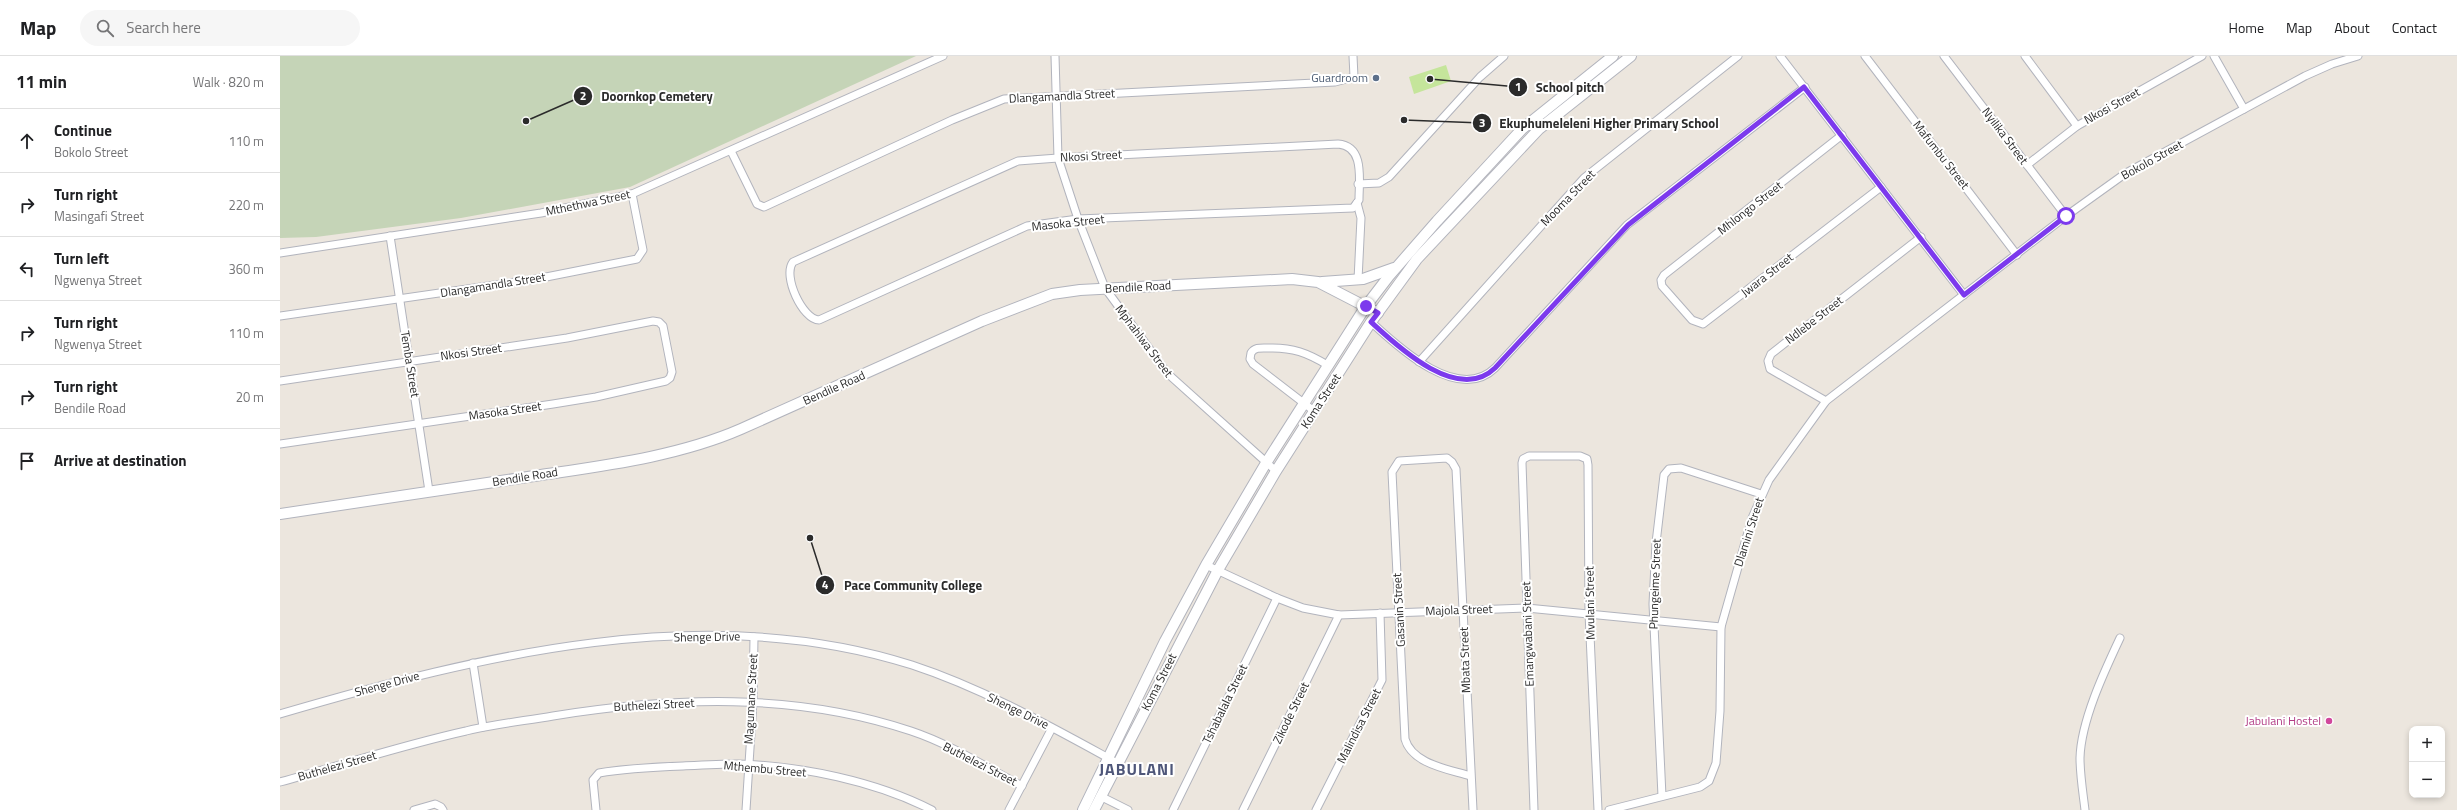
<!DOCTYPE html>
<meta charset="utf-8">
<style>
body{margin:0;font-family:"Titillium Web",sans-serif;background:#f6f6f6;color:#202124}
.controls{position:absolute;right:12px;bottom:12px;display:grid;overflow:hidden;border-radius:8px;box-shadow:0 2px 6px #0003}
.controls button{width:36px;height:36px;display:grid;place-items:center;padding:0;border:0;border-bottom:1px solid #e0e0e0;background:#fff;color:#202124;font:20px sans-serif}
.stop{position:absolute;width:12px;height:12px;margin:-9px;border:3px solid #7c3aed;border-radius:50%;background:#fff}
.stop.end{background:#7c3aed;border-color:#fff;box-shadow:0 1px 4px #0008}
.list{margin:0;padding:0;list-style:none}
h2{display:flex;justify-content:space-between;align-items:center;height:52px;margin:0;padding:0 16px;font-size:17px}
h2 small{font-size:13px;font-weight:400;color:#757577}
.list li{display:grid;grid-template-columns:26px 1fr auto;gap:12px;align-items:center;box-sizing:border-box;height:64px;padding:0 16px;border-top:1px solid #e0e0e0}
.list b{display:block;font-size:15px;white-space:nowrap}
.list p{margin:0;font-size:13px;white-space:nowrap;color:#757577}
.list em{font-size:13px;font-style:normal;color:#757577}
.icon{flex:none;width:22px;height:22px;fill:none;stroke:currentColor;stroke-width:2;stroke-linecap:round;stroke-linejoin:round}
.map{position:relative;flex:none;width:2177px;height:754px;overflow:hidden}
header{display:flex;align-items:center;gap:24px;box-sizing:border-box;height:56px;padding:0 20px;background:#fff;border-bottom:1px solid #e0e0e0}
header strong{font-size:19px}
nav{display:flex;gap:22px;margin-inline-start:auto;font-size:14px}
.search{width:280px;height:36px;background:#f6f6f6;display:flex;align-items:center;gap:10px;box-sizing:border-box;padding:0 14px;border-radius:22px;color:#757577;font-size:15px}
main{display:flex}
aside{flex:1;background:#fff}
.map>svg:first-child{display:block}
</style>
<header>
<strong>Map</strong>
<div class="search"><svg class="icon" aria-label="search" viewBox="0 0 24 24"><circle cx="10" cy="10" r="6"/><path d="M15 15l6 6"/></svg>Search here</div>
<nav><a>Home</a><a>Map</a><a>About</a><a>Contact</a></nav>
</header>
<main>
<aside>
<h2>11 min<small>Walk · 820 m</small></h2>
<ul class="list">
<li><svg class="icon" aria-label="ahead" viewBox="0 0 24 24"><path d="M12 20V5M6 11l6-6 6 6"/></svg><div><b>Continue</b><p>Bokolo Street</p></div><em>110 m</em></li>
<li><svg class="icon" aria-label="right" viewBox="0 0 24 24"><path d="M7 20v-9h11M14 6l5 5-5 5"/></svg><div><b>Turn right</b><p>Masingafi Street</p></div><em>220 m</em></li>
<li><svg class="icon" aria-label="left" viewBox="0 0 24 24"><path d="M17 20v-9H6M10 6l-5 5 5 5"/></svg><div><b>Turn left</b><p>Ngwenya Street</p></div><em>360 m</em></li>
<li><svg class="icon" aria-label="right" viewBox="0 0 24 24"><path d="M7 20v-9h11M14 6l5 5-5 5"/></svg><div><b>Turn right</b><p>Ngwenya Street</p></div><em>110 m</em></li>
<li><svg class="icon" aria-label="right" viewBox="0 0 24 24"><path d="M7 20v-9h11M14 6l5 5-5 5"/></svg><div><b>Turn right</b><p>Bendile Road</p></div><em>20 m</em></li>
<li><svg class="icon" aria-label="arrive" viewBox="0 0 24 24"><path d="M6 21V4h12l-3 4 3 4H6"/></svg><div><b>Arrive at destination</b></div></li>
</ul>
</aside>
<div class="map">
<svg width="2177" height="754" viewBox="0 0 2177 754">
<rect width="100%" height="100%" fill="#ece6de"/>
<path fill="#c5d4b7" d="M0 0H636L350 131 181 162 36 181 0 182Z"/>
<path fill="#c5e59b" d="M1166 9 1171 25 1134 38 1129 21Z"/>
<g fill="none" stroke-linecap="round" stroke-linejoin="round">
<defs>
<g id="street">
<path d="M775 0 778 102 798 163 825 232 887 317 996 415"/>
<path d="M1500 0 1684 239"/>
<path d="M1585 0 1737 199"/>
<path d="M1664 0 1786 160"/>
<path d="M1745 0 1797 70"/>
<path d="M1934 0 1964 53"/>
<path d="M1562 79 1384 219 1381 224 1382 230 1412 264 1423 268 1601 131"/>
<path d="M1058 88C1085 90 1079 124 1079 144L1073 152 798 163 747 170 539 264C523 264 502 220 513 206L738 105 778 102Z"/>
<path d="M451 95 477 148 484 151 672 64 724 43 1055 26 1074 21 1073 0"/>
<path d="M1747 109 1797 70 1922 0"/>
<path d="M1078 128 1099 127 1109 121 1200 21 1224 0"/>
<path d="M1077 147 1081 162 1078 224"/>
<path d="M110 180 149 435"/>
<path d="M0 197 261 157 352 138 663 0"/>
<path d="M0 260 256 223 357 203 363 194 352 138"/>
<path d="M1091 266C1117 290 1178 348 1215 312L1347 169 1525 31"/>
<path d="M1139 306 1304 122 1458 0"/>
<path d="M0 325 287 282 373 265 379 266 383 270 392 316 390 322 386 325 316 341 273 348 0 388"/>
<path d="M1546 345 1490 313 1488 305 1491 298 1641 181"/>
<path d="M1034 355 973 308 970 303 971 297C975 291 981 292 988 292 1012 291 1028 297 1049 310"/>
<path d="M926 509 997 542 1023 552 1059 559 1247 552 1441 571"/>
<path d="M193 607 203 671"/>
<path d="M0 658C201 599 426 543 632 609 702 632 768 669 832 704"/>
<path d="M1190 720C1168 713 1132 708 1125 683L1112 416 1119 405 1167 402 1172 406 1176 413 1193 754"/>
<path d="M0 726C62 709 123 689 186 675 214 668 244 665 273 660 392 641 515 636 631 675 670 688 706 711 742 730"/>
<path d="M820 740 848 754"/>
<path d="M1382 740 1373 548 1376 487 1384 419 1389 413 1401 412 1481 438"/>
<path d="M134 754 155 748 161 751 163 754"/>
<path d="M316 754 313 724 319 717C347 712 375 711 403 710 422 709 440 708 458 708 522 710 595 725 652 754"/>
<path d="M466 754 473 646 474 581"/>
<path d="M729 754 772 672"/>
<path d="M893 754 997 542"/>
<path d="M963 754 1059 559"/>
<path d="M1036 754 1102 624 1100 557"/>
<path d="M1254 754 1242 407 1243 403 1249 400H1300L1307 403 1308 409 1309 557 1318 754"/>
<path d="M1329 754 1420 731 1429 725 1436 707 1440 655 1441 571 1472 462 1489 424 1546 345 1786 160 1846 117 2025 20 2052 8 2078 0"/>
<path d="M1805 754C1803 737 1800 719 1800 702 1801 665 1824 616 1840 582"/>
</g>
<g id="secondary">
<path d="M1042 226 1083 223 1114 212"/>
<path d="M0 458C87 445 174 432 261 419 328 409 399 400 461 373L702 265 772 238 800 234 1012 223 1038 226 1098 257"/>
<path d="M803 754 885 585 926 509 986 407 1086 250 1109 220 1157 165 1242 73 1333 0"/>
<path d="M814 754 938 514 996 415 1091 266 1137 203 1259 73 1351 0"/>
</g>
</defs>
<use href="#street" stroke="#b2b4bd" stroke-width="9"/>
<use href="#secondary" stroke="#b2b4bd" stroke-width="12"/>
<use href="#street" stroke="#fff" stroke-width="7"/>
<use href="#secondary" stroke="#fff" stroke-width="10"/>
</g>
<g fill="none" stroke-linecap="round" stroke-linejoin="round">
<path stroke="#7c3aed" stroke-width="5" d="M1086 250 1098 257 1091 266C1117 290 1178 348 1215 312L1348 169 1524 31 1684 239 1786 160"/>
</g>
<circle fill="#5c6f8a" stroke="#fff" stroke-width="1.5" cx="1096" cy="22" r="4"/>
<circle fill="#d1479c" stroke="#fff" stroke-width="1.5" cx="2049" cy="665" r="4"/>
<g text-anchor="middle" stroke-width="4" stroke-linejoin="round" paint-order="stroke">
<g font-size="12" fill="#4e5e75" stroke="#fff" text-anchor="end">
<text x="1088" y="26">Guardroom</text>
</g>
<g font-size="12" fill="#2b2b2b" stroke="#fff">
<text transform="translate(782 40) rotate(-3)" y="4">Dlangamandla Street</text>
<text transform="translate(1832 50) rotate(-29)" y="4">Nkosi Street</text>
<text transform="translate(1725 80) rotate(53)" y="4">Nyilika Street</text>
<text transform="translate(1661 99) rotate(52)" y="4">Mafumbu Street</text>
<text transform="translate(811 100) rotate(-3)" y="4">Nkosi Street</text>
<text transform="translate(1872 104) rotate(-29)" y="4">Bokolo Street</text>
<text transform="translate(1288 142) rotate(-46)" y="4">Mooma Street</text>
<text transform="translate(308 147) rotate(-12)" y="4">Mthethwa Street</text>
<text transform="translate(1470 152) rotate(-38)" y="4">Mhlongo Street</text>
<text transform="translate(788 167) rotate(-6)" y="4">Masoka Street</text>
<text transform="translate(1487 219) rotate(-38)" y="4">Jwara Street</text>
<text transform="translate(213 229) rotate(-9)" y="4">Dlangamandla Street</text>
<text transform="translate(858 231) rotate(-3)" y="4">Bendile Road</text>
<text transform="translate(1534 264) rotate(-38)" y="4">Ndlebe Street</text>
<text transform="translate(864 285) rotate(53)" y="4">Mphahlwa Street</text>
<text transform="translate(191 296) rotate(-8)" y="4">Nkosi Street</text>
<text transform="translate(130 308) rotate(81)" y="4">Temba Street</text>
<text transform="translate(554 332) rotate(-24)" y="4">Bendile Road</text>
<text transform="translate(1041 345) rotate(-57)" y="4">Koma Street</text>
<text transform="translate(225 355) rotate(-8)" y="4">Masoka Street</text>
<text transform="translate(245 421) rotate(-9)" y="4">Bendile Road</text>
<text transform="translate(1469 476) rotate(-72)" y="4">Dlamini Street</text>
<text transform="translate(1375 528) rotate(-88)" y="4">Phungeime Street</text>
<text transform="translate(1310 547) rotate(-91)" y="4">Mvulani Street</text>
<text transform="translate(1119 554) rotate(-93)" y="4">Gasanin Street</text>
<text transform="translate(1179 554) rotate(-2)" y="4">Majola Street</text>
<text transform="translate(1248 578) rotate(-92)" y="4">Emangwabani Street</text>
<text transform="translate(427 581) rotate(-1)" y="4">Shenge Drive</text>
<text transform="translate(1185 604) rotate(-92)" y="4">Mbata Street</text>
<text transform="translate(879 626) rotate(-63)" y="4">Koma Street</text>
<text transform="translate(107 628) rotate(-15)" y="4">Shenge Drive</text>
<text transform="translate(471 643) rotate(-87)" y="4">Magumane Street</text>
<text transform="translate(945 648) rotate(-64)" y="4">Tshabalala Street</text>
<text transform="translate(374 649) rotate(-3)" y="4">Buthelezi Street</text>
<text transform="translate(738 655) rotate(26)" y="4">Shenge Drive</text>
<text transform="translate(1011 657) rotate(-64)" y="4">Zikode Street</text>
<text transform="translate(1079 670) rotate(-63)" y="4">Malindisa Street</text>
<text transform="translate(700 708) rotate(27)" y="4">Buthelezi Street</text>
<text transform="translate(57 710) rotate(-16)" y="4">Buthelezi Street</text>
<text transform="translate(485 713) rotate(5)" y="4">Mthembu Street</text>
</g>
<g font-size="12" fill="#b23c85" stroke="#fff" text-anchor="end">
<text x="2041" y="669">Jabulani Hostel</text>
</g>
<g font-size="16" font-weight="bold" letter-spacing="1" fill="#4e5679" stroke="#fff">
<text x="857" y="719">JABULANI</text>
</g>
</g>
<path fill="none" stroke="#2b2b2b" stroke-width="1.5" d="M1150 23L1238 31M246 65L303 40M1124 64L1202 67M530 482L545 529"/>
<g fill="#2b2b2b" stroke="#fff" stroke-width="1.5">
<circle cx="1150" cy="23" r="4"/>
<circle cx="246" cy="65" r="4"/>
<circle cx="1124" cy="64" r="4"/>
<circle cx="530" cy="482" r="4"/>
<circle cx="1238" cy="31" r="10"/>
<circle cx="303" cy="40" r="10"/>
<circle cx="1202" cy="67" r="10"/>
<circle cx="545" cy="529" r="10"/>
</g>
<g font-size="12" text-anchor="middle" font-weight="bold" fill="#fff">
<text x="1238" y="35">1</text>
<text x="303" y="44">2</text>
<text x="1202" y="71">3</text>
<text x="545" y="533">4</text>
</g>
<g font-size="13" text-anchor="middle" font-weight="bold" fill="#2b2b2b" stroke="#fff" stroke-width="4" stroke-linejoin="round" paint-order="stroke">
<text x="1290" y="36">School pitch</text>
<text x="377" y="45">Doornkop Cemetery</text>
<text x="1329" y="72">Ekuphumeleleni Higher Primary School</text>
<text x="633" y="534">Pace Community College</text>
</g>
</svg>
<div class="controls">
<button>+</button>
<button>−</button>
</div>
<div class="stop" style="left:1786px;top:160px"></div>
<div class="stop end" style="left:1086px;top:250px"></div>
</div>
</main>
